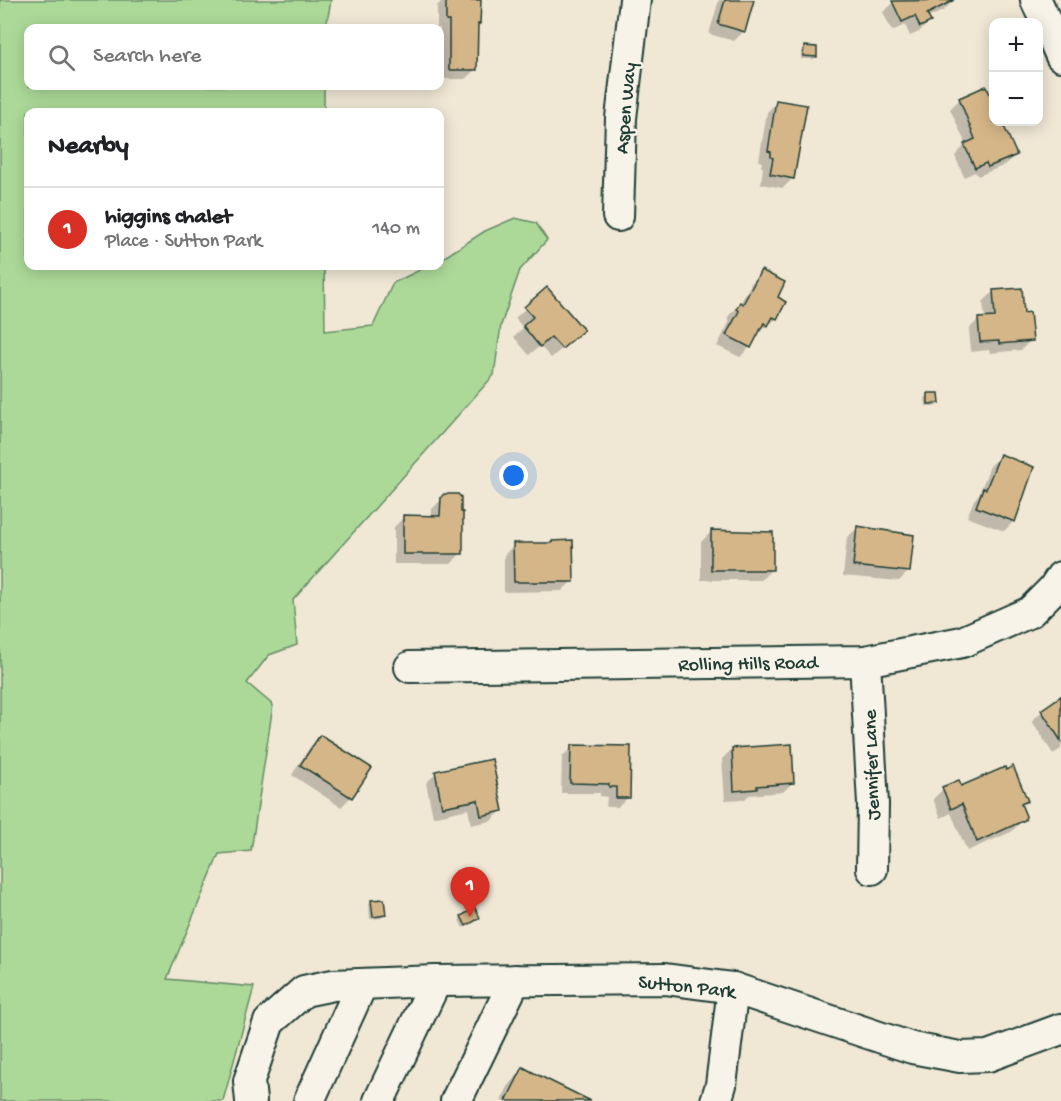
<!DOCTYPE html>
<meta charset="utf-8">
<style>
body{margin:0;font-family:"Gochi Hand",sans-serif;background:#f6f6f6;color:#202124}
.controls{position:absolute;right:18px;top:18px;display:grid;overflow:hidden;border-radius:12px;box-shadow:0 3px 15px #0003}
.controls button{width:54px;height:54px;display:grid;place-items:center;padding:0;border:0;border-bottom:2px solid #e0e0e0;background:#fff;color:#202124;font:30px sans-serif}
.you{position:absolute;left:514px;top:476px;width:21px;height:21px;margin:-15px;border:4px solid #fff;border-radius:50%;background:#1a73e8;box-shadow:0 0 0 9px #1a73e833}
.badge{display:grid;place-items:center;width:39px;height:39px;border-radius:50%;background:#d93025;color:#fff;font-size:20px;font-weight:700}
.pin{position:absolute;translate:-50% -50px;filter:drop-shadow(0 2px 3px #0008)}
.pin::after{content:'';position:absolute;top:32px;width:21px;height:18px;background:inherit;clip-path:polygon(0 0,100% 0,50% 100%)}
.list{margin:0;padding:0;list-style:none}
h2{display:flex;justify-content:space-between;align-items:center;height:78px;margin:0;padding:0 24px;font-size:26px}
h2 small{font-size:20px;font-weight:400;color:#757577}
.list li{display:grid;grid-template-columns:39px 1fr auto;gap:18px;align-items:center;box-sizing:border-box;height:84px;padding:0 24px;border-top:2px solid #e0e0e0}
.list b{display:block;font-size:22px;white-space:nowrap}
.list p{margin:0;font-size:20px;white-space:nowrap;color:#757577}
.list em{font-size:20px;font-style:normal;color:#757577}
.icon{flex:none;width:33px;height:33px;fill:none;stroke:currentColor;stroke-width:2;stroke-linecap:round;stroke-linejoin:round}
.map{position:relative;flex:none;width:1061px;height:1101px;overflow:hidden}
.search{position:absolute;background:#fff;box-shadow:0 3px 15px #0003;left:24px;top:24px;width:420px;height:66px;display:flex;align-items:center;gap:15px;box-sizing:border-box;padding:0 21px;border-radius:12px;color:#757577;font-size:22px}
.panel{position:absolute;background:#fff;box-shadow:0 3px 15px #0003;left:24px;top:108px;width:420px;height:162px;border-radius:12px}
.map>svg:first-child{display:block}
</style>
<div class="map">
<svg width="1061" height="1101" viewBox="0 0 1061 1101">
<rect width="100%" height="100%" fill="#f0e7d5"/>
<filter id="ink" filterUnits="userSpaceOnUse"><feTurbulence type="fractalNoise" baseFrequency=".0167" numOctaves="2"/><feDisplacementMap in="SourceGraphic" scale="12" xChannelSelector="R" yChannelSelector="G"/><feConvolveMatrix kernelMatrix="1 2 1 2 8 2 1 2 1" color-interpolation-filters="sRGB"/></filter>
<g filter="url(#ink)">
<path fill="#acd998" stroke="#668b66" stroke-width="1.5" d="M0 0H331L326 28H28V86H324V112H28V266H324L325 331 373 326 393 283 428 266H440V260L485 231 515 218 536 223 547 240 520 270 501 325 494 375 293 600 297 645 269 655 247 683 273 705 251 851 219 854 167 979 254 987 223 1101H0Z"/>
<g fill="#0003">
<path d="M443 0H479V24L476 26V69L465 79H440V28H437V6Z"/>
<path d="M719 0H753L744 31 734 41 709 34Z"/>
<path d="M897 0H952L953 1 943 11 927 18 929 22 919 32 910 36 905 25 892 31 883 12Z"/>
<path d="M804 48 815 56 813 59H801V51Z"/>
<path d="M960 99 994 122H1000L1015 155 1005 165 978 176 975 172 964 177 955 156 964 146V140L950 109Z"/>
<path d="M777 102 793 178 783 188 761 184 763 167H761L762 162 759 161 767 112Z"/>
<path d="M762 272 775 298 784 302 776 319 756 334 750 347 740 357 717 346 730 321 727 319 730 314 740 304 752 282Z"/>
<path d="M547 289 572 340 551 358 540 346 529 355 514 337 523 328 515 318Z"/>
<path d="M993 292 1023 314 1031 340 1021 350 990 353 989 350 971 352 969 329 979 319H985L983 302Z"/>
<path d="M928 395 939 403 936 406H926L925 398Z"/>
<path d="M1000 456 1014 521 1004 531 967 517 974 500 979 494 990 466Z"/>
<path d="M445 496 461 553 451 564H394V527L404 517H431L432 509Z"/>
<path d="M857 528 909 571 899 581 843 576 847 538Z"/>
<path d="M711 532 771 570 761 580H701V542Z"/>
<path d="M552 542 572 581 562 591 504 592V555L514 545 550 544Z"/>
<path d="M1061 698V749L1053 754 1032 721 1042 711Z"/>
<path d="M320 737 351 797 341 807 292 775 310 747Z"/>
<path d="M572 747 629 797 618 807H606L607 797 600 796V793H561L562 757Z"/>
<path d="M732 749 793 782 783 792 749 795 745 799 725 800 722 759Z"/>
<path d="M436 773 501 811 491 821 471 825 468 809 433 817 426 783Z"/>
<path d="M960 788 1026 800 1020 806 1021 822 1011 832 967 851 951 813 941 818 933 799 943 789Z"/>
<path d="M372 902 384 915 381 918 370 919 369 904Z"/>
<path d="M462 917 478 918 463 928 459 920Z"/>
<path d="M524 1069 587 1101H501L510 1083Z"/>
</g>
<g fill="#d5b688" stroke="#1f3d34" stroke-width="1.5">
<path d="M446 0H481L480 24H478L477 70H449V21H446Z"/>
<path d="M725 0H754L745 32 718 24Z"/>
<path d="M954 0 927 14 931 22 920 27 915 16 902 22 892 1Z"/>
<path d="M804 46 817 47V57L803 56Z"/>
<path d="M986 86 994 102V122H1002L1017 155 988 167 986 163 975 168 964 144 975 139 959 98Z"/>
<path d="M776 100 807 105 794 179 770 174 773 158 771 157V152L768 151Z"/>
<path d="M761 270 785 282 778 297 786 302 777 319 773 317 768 326 764 323 751 348 726 335 739 311 736 309 740 302 743 304Z"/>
<path d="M547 287 584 330 562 349 551 337 540 347 523 326 533 317 524 307Z"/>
<path d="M1022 288 1024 313 1030 312 1033 341 999 344V341L980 342 978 318 995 317 993 290Z"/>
<path d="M928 393H939L940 403 928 404Z"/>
<path d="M1000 454 1034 467 1015 522 976 507 983 488 986 489Z"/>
<path d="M444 494H458L461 497V512H463V554H403V515L440 516 441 497Z"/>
<path d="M857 526 914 535 910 572 853 566Z"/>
<path d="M711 530 773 532V570H711Z"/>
<path d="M573 540 574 582H514L513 543H552V541Z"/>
<path d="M1061 696V741L1041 710Z"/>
<path d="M320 735 372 768 352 798 300 765Z"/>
<path d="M792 744 794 783 757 786V789L734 791 732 748Z"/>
<path d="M571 745 631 746 630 798H616V787H609V784L570 783Z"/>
<path d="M492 759 503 811 481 816 478 800 442 807 435 771Z"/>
<path d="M1013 766 1028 801 1021 804 1026 816 1025 820 977 842 962 804 951 809 942 787 959 780 961 786 1005 767 1006 770Z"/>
<path d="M384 899 386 915 373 917 371 900Z"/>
<path d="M475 908 480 918 466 926 461 916Z"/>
<path d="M523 1067 536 1074 591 1101H506Z"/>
</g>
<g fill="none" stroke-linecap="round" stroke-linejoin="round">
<defs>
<g id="minor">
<path d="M1036 0 1061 56"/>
<path d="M618 216 621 118 635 0"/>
<path d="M865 661 873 804 872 869"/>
<path d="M410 667 865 661 962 642 1030 612 1053 589 1061 577"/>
<path d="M251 1101 249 1081 269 1022 304 991 333 985 436 981 665 979 733 988 912 1048 960 1057 988 1056 1061 1029"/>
<path d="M309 1101 362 984"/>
<path d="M379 1101 436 981"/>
<path d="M456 1101 515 980"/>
<path d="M716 1101 721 1085 733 988"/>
</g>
</defs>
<use href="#minor" stroke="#1f3d34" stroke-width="34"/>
<use href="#minor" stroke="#f7f3e8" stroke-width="30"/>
</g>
</g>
<g text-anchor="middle" stroke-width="5" stroke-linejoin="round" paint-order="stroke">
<g font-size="20" fill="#1f3d34" stroke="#f7f3e8">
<text transform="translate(624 108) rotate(-85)" y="7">Aspen Way</text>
<text transform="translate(748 662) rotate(-1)" y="7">Rolling Hills Road</text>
<text transform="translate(870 765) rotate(-92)" y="7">Jennifer Lane</text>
<text transform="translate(687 985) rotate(6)" y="7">Sutton Park</text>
</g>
</g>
</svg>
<div class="controls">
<button>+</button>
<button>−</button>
</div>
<div class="you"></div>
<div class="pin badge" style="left:470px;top:917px">1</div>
<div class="search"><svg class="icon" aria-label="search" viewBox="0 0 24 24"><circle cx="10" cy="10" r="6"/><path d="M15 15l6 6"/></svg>Search here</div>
<section class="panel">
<h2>Nearby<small></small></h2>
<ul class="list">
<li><span class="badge">1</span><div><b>higgins chalet</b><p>Place · Sutton Park</p></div><em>140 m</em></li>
</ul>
</section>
</div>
